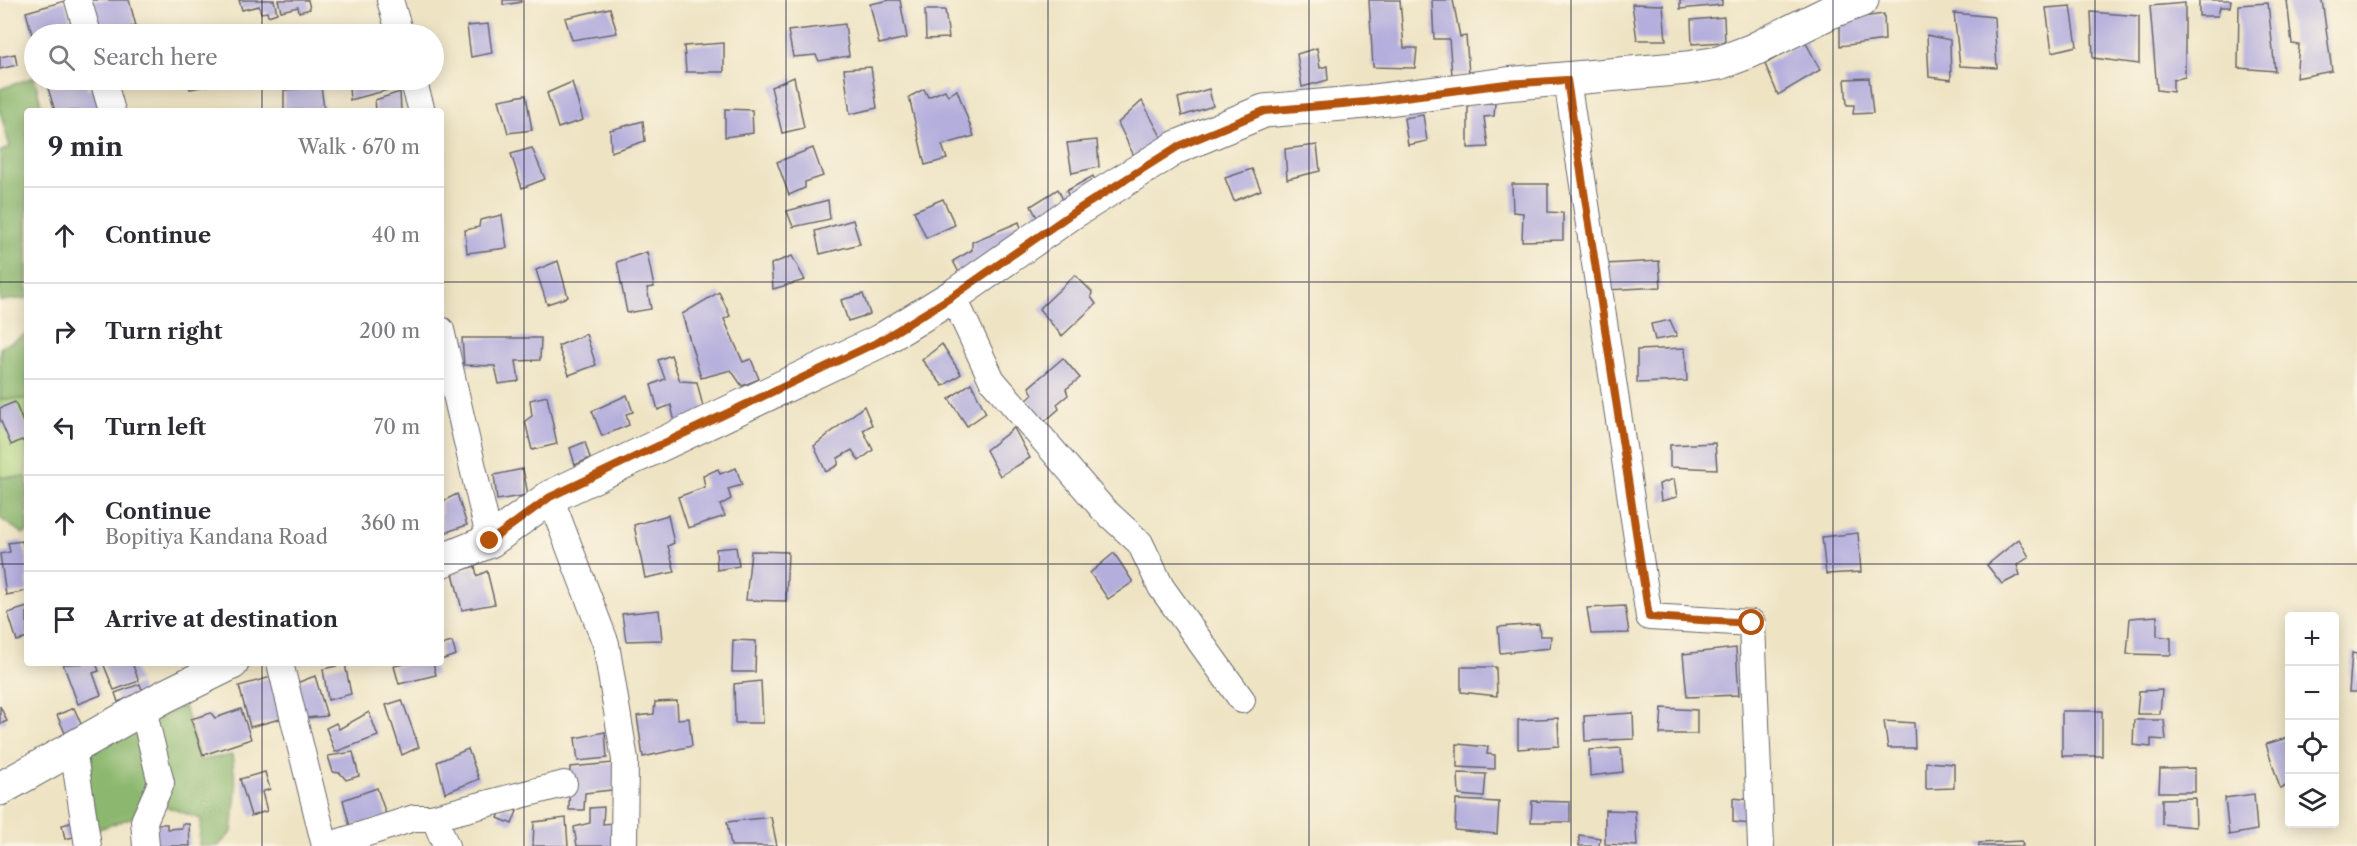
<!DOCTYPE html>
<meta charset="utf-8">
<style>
body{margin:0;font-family:"Libre Caslon Text",serif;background:#f7f7f7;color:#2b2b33}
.controls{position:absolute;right:18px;bottom:18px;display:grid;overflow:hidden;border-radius:6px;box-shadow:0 3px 15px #0003}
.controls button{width:54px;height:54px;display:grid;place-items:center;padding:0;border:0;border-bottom:2px solid #e1e1e2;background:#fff;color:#2b2b33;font:30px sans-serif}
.stop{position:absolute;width:18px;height:18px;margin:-14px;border:4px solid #b45309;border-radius:50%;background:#fff}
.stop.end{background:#b45309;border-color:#fff;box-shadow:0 2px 6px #0008}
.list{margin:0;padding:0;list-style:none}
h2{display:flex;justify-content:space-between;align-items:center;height:78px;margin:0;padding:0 24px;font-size:26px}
h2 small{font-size:20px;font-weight:400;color:#7c7c81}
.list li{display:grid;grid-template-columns:39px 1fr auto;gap:18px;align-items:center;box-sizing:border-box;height:96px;padding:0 24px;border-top:2px solid #e1e1e2}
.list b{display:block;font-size:22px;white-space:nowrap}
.list p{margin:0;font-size:20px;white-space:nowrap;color:#7c7c81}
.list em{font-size:20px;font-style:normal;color:#7c7c81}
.icon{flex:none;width:33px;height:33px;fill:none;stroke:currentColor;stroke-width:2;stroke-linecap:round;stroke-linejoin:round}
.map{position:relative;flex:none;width:2357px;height:846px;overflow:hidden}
.search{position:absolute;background:#fff;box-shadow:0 3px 15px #0003;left:24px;top:24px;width:420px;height:66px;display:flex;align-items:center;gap:15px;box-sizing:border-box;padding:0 21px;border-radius:33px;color:#7c7c81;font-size:22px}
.panel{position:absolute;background:#fff;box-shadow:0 3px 15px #0003;left:24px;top:108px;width:420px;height:558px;border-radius:6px}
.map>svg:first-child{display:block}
</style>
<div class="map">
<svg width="2357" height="846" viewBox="0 0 2357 846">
<rect width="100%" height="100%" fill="#fcf5e5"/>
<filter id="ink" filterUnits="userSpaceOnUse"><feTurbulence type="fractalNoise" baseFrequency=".0167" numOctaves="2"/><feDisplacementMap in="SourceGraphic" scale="12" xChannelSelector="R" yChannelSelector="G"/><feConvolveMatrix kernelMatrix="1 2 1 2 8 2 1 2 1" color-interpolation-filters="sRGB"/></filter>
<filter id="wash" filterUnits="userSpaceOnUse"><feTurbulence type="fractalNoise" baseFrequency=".008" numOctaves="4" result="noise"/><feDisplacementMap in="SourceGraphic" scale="24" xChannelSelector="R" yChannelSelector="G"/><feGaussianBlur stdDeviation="1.35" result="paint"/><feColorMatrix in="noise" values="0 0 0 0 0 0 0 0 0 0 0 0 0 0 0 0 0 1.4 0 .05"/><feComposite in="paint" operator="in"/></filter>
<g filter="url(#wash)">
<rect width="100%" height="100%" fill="#eee4c4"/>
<path fill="#b1d680" stroke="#6a7c5e" stroke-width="1.5" d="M0 399H27L26 477H0Z"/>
<g fill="#8cb76e" stroke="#576c54" stroke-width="1.5">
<path d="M34 77 43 111H27V298L0 301V152L10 147 0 111V89Z"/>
<path d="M27 334V399H0V348Z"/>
<path d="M0 477H27V532L23 534 0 518Z"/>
<path d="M184 706 200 760 232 755 236 789 232 832 218 846H199L201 819 165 806 93 831 81 756Z"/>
</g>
<g id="blocks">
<g fill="#b4aedd">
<path d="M89 0H129L136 26 104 34H93Z"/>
<path d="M239 0H274L277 13 268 16 267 12 261 13 259 6 242 10Z"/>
<path d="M278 0H308L310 9 299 12 298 7 281 11Z"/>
<path d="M503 0H521V2L503 5Z"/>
<path d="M890 0H900L907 38 879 44 870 4Z"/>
<path d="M1369 0H1400L1404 48H1417L1415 68 1373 67Z"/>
<path d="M1432 0H1453L1460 37 1466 36 1469 74 1452 75 1449 39H1434Z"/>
<path d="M1680 0H1722V5L1680 9Z"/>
<path d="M2199 0H2231L2230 7H2220L2218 16H2199Z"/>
<path d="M2287 0H2322L2332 71 2296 78 2299 45 2292 44Z"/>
<path d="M65 1 73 30 64 33 65 34H34V42L26 12Z"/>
<path d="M2185 3V77L2173 80V92L2157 90 2150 6Z"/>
<path d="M2268 3 2275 71 2238 68 2239 5Z"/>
<path d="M1632 4 1663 5 1666 40H1637Z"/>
<path d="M2071 6 2077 46 2052 52 2046 8Z"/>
<path d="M610 8 617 33 572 40 565 18Z"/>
<path d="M925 10H945L949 38 926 39Z"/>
<path d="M2091 12 2139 16V64L2093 58Z"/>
<path d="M1954 13 1994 17 1997 68 1960 66Z"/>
<path d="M1884 14 1885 40 1840 46V20Z"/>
<path d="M1724 17 1725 42 1692 44 1691 20Z"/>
<path d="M488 24 492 53 471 57 467 26Z"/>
<path d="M845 24 849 56 819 61 816 55 793 57 788 31Z"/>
<path d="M1927 35 1950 40 1951 80 1929 77Z"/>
<path d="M1805 41 1820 70 1778 95 1765 64Z"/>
<path d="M724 43V72H686L684 46Z"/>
<path d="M1317 48 1320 68 1327 66 1328 80 1302 87 1297 54Z"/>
<path d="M15 54 17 65 0 69V57Z"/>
<path d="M871 67 877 108 850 114 844 69Z"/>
<path d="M794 77 804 128 782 133 771 87Z"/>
<path d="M1869 78 1873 113 1853 114 1854 105H1847L1845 79Z"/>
<path d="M64 80H84L87 90 100 85 99 111H55L47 85Z"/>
<path d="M188 80H226V82L190 89Z"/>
<path d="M336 80H389L392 89 350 100 349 87H337Z"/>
<path d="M572 82 583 120 558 128 547 93Z"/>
<path d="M321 86 324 109 284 111V90Z"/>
<path d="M924 89 928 97 945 90 948 96 957 90 974 136 942 145 947 159 925 165 909 97Z"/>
<path d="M1209 89 1213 106 1182 116 1178 98Z"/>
<path d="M400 92 401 111H376L375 100Z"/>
<path d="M526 95 532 130 508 133 499 100Z"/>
<path d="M1142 101 1165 144 1136 160 1118 123Z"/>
<path d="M1495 103 1494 116 1484 117 1488 147 1468 148V104Z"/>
<path d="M725 109 752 110 753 133 725 137Z"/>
<path d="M1423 115 1427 141 1408 145 1404 118Z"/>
<path d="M643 121 645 141 611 152 610 130Z"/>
<path d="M1097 140 1099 167 1072 173 1067 143Z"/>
<path d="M1317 145 1320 171 1287 179 1285 149Z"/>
<path d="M532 148 545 179 522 188 511 154Z"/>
<path d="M813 148 823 176 805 182V188L789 195 777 162Z"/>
<path d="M1252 169 1261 190 1234 201 1225 178Z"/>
<path d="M1093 176 1099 190 1075 205 1066 191Z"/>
<path d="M1512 184H1548V212L1563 213V240L1522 241 1523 213 1513 212Z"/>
<path d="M1058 189 1067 209 1040 223 1031 206Z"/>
<path d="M943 199 955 225 926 238 914 211Z"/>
<path d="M828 200 830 219 793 227 787 211Z"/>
<path d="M502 215 507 248 467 253 465 230 479 227 480 220Z"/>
<path d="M853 220 860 244 820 254 815 231Z"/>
<path d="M1019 222 1025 240 964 282 953 261 972 250V242Z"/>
<path d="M647 252 654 287 647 288 651 309 627 313 617 262Z"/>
<path d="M792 256 805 280 773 289 771 264Z"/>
<path d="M558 261 568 297 547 304 536 270Z"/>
<path d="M1659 261 1661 287 1607 290 1605 264Z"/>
<path d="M1075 275 1092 292 1091 297 1096 304 1062 336 1039 309Z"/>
<path d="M719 292 730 316 724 319 743 362 751 359 759 379 742 386 731 370 701 378 682 314Z"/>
<path d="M863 294 870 314 848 321 841 300Z"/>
<path d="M1670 320 1677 336 1655 340 1651 324Z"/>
<path d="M586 334 596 365 569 375 558 346Z"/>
<path d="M462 338H541L540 360 516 361 519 381 499 384 495 366 464 365Z"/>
<path d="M942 344 961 374 943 386 922 360Z"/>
<path d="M1685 348 1687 381 1637 383V350Z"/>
<path d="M671 355 680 381 697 382 706 419 676 427 671 405 658 410 651 385 665 379 658 360Z"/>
<path d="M1063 358 1080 378 1066 389 1068 395 1057 404 1059 409 1044 422 1027 400 1033 394 1029 387Z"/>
<path d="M971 383 986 413 967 426 949 399Z"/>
<path d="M627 395 633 412 626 414 629 425 602 436 592 411Z"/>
<path d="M547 396 557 444 532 450 525 421 532 416 530 400Z"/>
<path d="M15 402 23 422 27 421V446L22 440 11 445 0 419V408Z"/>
<path d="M864 406 872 425 863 430 873 450 859 461 852 450 838 458V465L826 472 814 446Z"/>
<path d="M1014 428 1030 458 1000 476 986 450Z"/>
<path d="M585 442 590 458 575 465 570 448Z"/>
<path d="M1715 443 1717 469 1670 467V445Z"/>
<path d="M736 468 742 485 728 489 731 499 720 505 725 516 688 528 678 497 705 487 703 476 718 469 720 474Z"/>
<path d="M523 469 528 495 497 500 494 475Z"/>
<path d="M1674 479 1677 497 1661 501 1659 484Z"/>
<path d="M457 494 467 525 441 534V502Z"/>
<path d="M668 515 674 543 668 546 675 572 645 578 634 525Z"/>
<path d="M1858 533 1861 572 1826 574 1822 537Z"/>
<path d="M2019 539 2029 557 2017 565 2020 575 2002 584 1987 565Z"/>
<path d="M22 541 27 557V591L6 595 0 554 10 552 8 543Z"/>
<path d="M736 547 739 566 717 570 716 549Z"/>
<path d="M751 551 788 552 786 601 746 600Z"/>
<path d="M1114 553 1133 582 1108 599 1090 573Z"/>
<path d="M475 566 477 576 487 571 495 604 462 610 453 573Z"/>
<path d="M1625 606 1629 633 1591 634 1587 608Z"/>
<path d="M27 607V638L17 641 8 613Z"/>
<path d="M659 610 662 640 626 641 622 614Z"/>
<path d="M2157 616V636L2171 638V655L2127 654 2130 618Z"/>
<path d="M1539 624 1540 636H1551L1550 648 1500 653 1498 627Z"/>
<path d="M733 640 756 641 755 672H732Z"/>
<path d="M452 642 456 655 441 660V645Z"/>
<path d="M1736 648 1739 695 1687 697 1683 654Z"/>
<path d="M2352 653 2357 654V692H2349Z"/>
<path d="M96 663 99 671 93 673 101 695 78 704 63 664Z"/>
<path d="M103 663H132L139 681 114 690Z"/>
<path d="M409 663H433L436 675 399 684 394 666Z"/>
<path d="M345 664 351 694 328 700 323 669Z"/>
<path d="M1461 667H1496L1497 696 1461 692Z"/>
<path d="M278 675 284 718 250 727 239 686Z"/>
<path d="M315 676 327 716 306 718 294 684Z"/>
<path d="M761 681 763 723H735L734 684Z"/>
<path d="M140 684 143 692 118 702 115 693Z"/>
<path d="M2162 690 2160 714H2137L2139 691Z"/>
<path d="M402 700 419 747 402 755 386 705Z"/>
<path d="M677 701 678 719 689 718 692 746 643 757 637 716 654 714 655 702Z"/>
<path d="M0 706 7 721 0 724Z"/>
<path d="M74 708 82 726 65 733 57 715Z"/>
<path d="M1662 708 1697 710V734H1660Z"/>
<path d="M241 709 251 739 203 755 191 719 211 713 215 718Z"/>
<rect x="2062" y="711" width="40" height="45"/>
<path d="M369 712 378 736 335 752 326 728 336 723 339 729Z"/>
<path d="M1633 713 1634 739 1585 741 1584 716Z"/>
<path d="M1558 718 1559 746 1518 749V720Z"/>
<path d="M2134 720H2164L2166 740 2151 739V747L2133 745Z"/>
<path d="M1884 721 1914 723 1915 748H1888Z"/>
<path d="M605 732 607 758 578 761 575 738Z"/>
<path d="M2290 737V785L2280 788 2266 744Z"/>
<path d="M1457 744 1488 747 1487 754 1495 755V769L1457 767Z"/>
<path d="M1621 748 1623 772 1590 776 1589 750Z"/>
<path d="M468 749 479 779 445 793 437 762Z"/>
<path d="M353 752 359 776 346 780 340 773 333 772 328 756Z"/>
<path d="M1926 762 1954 764V788L1926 789Z"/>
<path d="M613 763 620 789 585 793 584 810H569L570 767Z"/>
<path d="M2195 768V792H2159L2160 769Z"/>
<path d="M265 772 270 789 262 792 267 811 251 816 240 779Z"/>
<path d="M1458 773 1486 774 1484 797 1459 795Z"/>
<path d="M377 788 387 817 350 827 343 800Z"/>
<path d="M2254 794 2257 830 2229 835 2225 798Z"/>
<path d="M1733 798 1750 800V824L1733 822Z"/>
<path d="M2195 798 2196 827 2162 824V799Z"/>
<path d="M1456 800 1499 802 1497 834 1455 830Z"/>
<path d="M1532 801 1570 802V822H1531Z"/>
<path d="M503 806 517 811 512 824 498 818Z"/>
<path d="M604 807 603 824 614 823 613 846H577L574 827 590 823V808Z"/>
<path d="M1605 810 1635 811 1637 846 1605 844Z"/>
<path d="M771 817 777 846H731L727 822Z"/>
<path d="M566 818 568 846H533L534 822Z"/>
<path d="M79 821 82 835 65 839 62 825Z"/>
<path d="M149 824H167V829L182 828V824H189L190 846H149Z"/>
<path d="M1579 835 1600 838 1599 846H1579Z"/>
<path d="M2022 841 2023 846H1979V843Z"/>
</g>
</g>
</g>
<g filter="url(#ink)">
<use href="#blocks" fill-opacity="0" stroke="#69666b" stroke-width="1.5"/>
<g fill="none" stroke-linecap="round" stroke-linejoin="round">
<defs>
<g id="minor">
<path d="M78 0 88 34"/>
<path d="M390 0 400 34"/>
<path d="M103 80 112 111"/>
<path d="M413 80 422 111"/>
<path d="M1567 80 1649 617 1752 623 1761 846"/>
<path d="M953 296 992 380 1103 509 1140 543 1161 587 1242 700"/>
<path d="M441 330 490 541"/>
<path d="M550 497 606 644 625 760 624 846"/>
<path d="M280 663 325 846"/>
<path d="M143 709 161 783 144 821 146 846"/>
<path d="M73 749 88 846"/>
<path d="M431 818 564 784"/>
<path d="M327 846 414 818H431L437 824 446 846"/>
</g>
<g id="major">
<path d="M441 561 490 541 550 497 880 341 953 296 1070 214 1177 147 1264 111 1365 102 1506 84 1687 68 1719 63 1751 51 1830 12 1862 0"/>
<path d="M0 789 165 696 232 663"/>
</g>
</defs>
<use href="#minor" stroke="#69666b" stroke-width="28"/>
<use href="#major" stroke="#69666b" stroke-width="35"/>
<use href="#minor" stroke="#fff" stroke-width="26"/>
<use href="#major" stroke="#fff" stroke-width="33"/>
</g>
</g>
<g fill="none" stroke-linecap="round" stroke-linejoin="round" filter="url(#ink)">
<path stroke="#b45309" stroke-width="8" d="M490 541 550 497 880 341 953 296 1071 214 1177 147 1264 111 1365 102 1506 84 1567 80 1649 617 1752 623"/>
</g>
<path fill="none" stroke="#22223b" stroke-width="1.5" stroke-opacity="0.55" d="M262 0V34M524 0V846M786 0V846M1048 0V846M1309 0V846M1571 0V846M1833 0V846M2095 0V846M262 80V111M0 282H27M441 282H2357M0 564H27M441 564H2357M262 663V846"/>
</svg>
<div class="controls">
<button>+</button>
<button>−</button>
<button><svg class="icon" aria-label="locate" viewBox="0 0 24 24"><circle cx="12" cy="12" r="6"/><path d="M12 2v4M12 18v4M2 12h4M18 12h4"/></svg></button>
<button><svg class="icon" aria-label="layers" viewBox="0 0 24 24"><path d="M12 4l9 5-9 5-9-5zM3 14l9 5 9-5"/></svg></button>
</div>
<div class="stop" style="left:1752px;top:623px"></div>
<div class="stop end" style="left:490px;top:541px"></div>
<div class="search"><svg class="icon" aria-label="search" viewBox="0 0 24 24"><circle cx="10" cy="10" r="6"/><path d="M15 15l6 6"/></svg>Search here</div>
<section class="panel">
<h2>9 min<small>Walk · 670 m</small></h2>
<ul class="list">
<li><svg class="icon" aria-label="ahead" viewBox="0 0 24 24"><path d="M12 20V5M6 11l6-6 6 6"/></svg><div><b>Continue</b></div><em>40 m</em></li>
<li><svg class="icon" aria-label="right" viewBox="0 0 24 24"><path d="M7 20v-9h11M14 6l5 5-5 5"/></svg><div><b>Turn right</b></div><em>200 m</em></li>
<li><svg class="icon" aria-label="left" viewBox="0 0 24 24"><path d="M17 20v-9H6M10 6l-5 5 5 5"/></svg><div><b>Turn left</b></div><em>70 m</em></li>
<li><svg class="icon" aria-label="ahead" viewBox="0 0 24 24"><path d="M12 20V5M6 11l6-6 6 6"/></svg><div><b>Continue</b><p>Bopitiya Kandana Road</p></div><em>360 m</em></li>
<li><svg class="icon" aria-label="arrive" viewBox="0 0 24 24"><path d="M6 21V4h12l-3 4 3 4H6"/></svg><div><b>Arrive at destination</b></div></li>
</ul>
</section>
</div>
